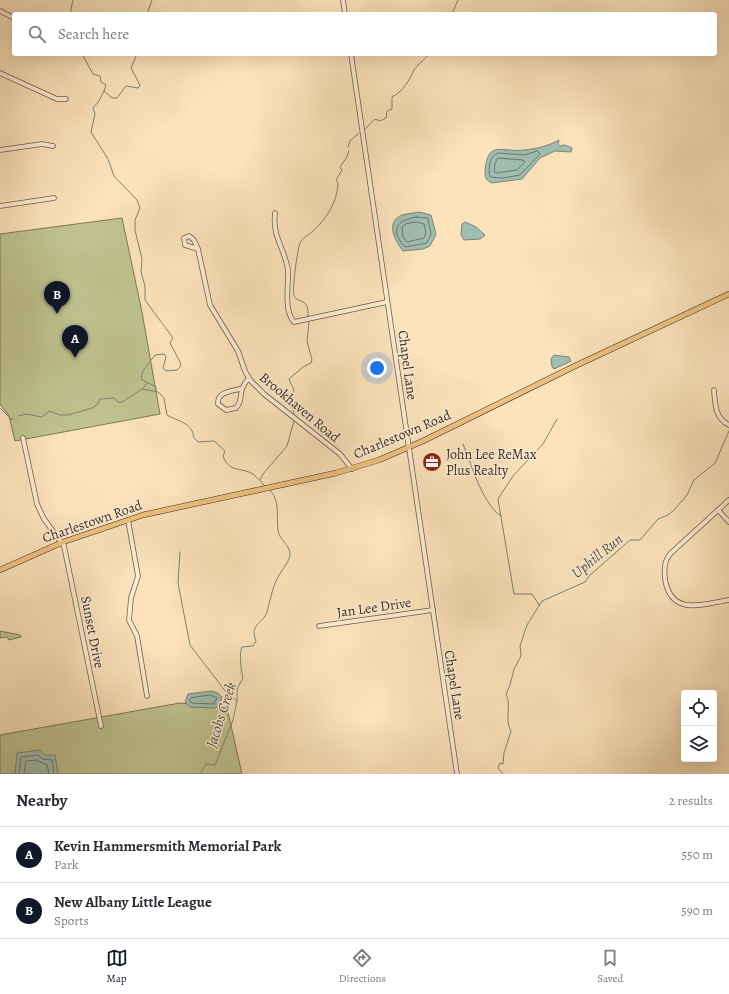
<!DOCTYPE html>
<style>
body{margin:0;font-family:Alegreya,serif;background:#f2f2f3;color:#2b2b33}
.controls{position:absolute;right:12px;bottom:12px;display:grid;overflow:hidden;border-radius:4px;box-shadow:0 4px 16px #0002}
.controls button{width:36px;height:36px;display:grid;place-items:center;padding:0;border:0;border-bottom:1px solid #e1e1e2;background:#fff;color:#2b2b33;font:20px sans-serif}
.you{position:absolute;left:377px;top:368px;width:14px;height:14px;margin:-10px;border:3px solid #fff;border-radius:50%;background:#1a73e8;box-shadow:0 0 0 6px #1a73e833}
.badge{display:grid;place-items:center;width:26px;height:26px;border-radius:50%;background:#111827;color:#fff;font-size:13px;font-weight:700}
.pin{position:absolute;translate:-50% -33px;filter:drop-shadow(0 1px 2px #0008)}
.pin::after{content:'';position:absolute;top:21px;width:14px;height:12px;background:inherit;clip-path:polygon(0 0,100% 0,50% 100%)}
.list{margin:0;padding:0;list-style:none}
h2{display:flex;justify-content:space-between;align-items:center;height:52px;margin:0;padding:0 16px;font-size:17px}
h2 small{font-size:13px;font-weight:400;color:#7c7c81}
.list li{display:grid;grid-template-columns:26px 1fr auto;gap:12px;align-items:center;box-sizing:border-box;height:56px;padding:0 16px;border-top:1px solid #e1e1e2}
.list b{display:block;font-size:15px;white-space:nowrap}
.list p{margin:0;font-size:13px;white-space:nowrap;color:#7c7c81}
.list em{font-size:13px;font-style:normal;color:#7c7c81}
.icon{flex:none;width:22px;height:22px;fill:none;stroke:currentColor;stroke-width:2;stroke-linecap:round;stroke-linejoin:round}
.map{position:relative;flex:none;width:729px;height:774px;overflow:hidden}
.search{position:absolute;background:#fff;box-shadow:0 4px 16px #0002;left:12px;right:12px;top:12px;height:44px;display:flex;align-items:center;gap:10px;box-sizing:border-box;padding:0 14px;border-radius:4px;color:#7c7c81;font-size:15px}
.sheet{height:164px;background:#fff}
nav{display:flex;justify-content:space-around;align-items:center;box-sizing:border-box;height:56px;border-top:1px solid #e1e1e2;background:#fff;font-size:11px;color:#7c7c81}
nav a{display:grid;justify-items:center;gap:2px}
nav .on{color:#111827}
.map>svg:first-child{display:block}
</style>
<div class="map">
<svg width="729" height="774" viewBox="0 0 729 774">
<rect width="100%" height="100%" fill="#fce3bc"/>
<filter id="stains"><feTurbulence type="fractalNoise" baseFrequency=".005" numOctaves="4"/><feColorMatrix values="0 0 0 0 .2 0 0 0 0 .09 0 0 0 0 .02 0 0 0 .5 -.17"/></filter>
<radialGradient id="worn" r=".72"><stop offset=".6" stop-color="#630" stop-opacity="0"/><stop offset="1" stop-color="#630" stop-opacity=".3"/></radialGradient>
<g fill="#bfc491" stroke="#7e785c">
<path d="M122 218 142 312 160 414 15 441 9 416 0 404V234Z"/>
<path d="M0 631 20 635 21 637 9 640 7 637 0 638Z"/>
<path d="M180 703 227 708 242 774H0V735Z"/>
</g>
<g fill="#9fbeb1" stroke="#788479">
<path d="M559 140 558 144 560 146 565 145 572 148 571 152 555 151 540 158 522 179 492 183C485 180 485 177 485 170 488 139 503 153 524 150 535 149 549 146 559 140Z"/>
<path d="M419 212 431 215 436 234 430 246 423 249 403 251C395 241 385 222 402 215 407 214 413 213 419 212Z"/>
<path d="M465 222 476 227 485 235 480 239 464 240 461 235 462 224Z"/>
<path d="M554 355 569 357 571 361 554 369 552 367 551 359Z"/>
<path d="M211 691 218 693 222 697 220 704 215 708 190 707 185 702 188 694Z"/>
<path d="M40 750 44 755H55L58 774H15L17 753Z"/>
</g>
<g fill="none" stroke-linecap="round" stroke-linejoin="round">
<g stroke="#6e766c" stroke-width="1">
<path d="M538 151 540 154 520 175 503 178 490 177C488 169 489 156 498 153L524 155Z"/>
<path d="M498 158 523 160 525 162 517 170 496 173 494 172 495 164Z"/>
<path d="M417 217 428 218 431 234 427 243 405 247C389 230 397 220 417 217Z"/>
<path d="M416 222 424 224 426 233 424 238 407 242 403 237 402 227 406 224Z"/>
<path d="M210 695 217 698 214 704 192 703 189 700 191 698Z"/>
<path d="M19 774 21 757 38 755 43 759 52 760 54 774"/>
<path d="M24 774 26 761 36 760 47 765 49 774"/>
</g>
<g stroke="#788479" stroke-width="1">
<path d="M70 14 73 0"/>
<path d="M147 14 152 0"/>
<path d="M452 14 458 0"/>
<path d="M82 54 93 74 100 76 101 82 106 85 104 91"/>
<path d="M137 54 131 68 140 85 138 88 126 86 117 98H112L104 91 99 101 93 108 95 114 91 132 108 159 114 176 137 200 140 208 135 220V230L142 259 141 272 145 286V300L173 338 170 343 180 362 181 366 177 370 166 371 163 368 166 357 164 354 155 355 143 371 141 379 156 387V391"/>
<path d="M364 130 375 119 380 121 386 118 387 111 392 109V97C403 91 409 81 414 70 417 65 425 59 429 54"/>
<path d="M348 147 350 141 359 133"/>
<path d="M308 316C309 297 298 304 294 296 292 290 297 251 300 243 303 237 308 236 313 231 326 220 338 200 338 183L336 180 342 170 340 167 347 157 349 150"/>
<path d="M143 388 147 383"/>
<path d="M0 408 11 419H13"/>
<path d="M294 414 291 398C297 389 292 388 289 379L303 367 311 363 312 360 307 341 309 322"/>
<path d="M19 416 26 414 42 417 49 411 60 415H68L92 408 97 405 100 399 114 398 118 402H122L142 389 158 392 164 398 167 415C179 422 192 422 194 438L198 442 214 441 225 451 223 456C229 473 241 467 253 474 257 477 261 482 265 486"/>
<path d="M463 444C471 464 483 505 501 516"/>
<path d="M260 480 263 474 287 446 294 421"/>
<path d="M180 552 178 583 190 645 226 692 237 701"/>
<path d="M539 605 532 594H514L498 499 513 476 543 444 557 419"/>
<path d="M200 774 206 764 215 765 233 720 237 701V689L243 678C241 671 239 653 242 647L253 646 256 641C249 624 263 624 267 612 271 598 272 586 281 572 285 566 290 560 290 553 289 544 279 540 278 530 276 516 281 501 269 489"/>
<path d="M503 774 498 768 500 763 503 764 504 753 511 731C504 720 512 706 506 694L510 685 514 669 521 656 520 646 527 625 542 601 585 582 589 576 630 540H640L658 519 668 515 675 509 687 495 694 480 715 463 729 431"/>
</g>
<defs>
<g id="minor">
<path d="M343 0 345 14"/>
<path d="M0 11 14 18"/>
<path d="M351 54 457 774"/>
<path d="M0 73 57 99H66"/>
<path d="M0 150 42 144 53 146"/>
<path d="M0 206 54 198"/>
<path d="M275 213C272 237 285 249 288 270 289 285 283 309 294 322L387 302"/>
<path d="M189 236 194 240 198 249 185 245 184 238Z"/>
<path d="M198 249 210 305 238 351 245 371 250 380 264 394 340 454 352 469"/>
<path d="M240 389C231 391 217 392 218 404L226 410 236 408C245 398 236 392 249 378"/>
<path d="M714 390C715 404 715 418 729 425"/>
<path d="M23 438 37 504 44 519 64 546 101 726"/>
<path d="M729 500 671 553C664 561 664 569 665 579 671 617 703 604 729 600"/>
<path d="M718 510 729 522"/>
<path d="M128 520 138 576 131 598 129 620 137 636 147 696"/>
<path d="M319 626 433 610"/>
</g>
<path id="major" d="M0 570 63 542 143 515 336 473 379 460 423 441 575 366 729 294"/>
</defs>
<use href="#minor" stroke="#6d5a4c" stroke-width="5.5"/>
<use href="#major" stroke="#3d2d26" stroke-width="6"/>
<use href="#minor" stroke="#fdedd3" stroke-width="4"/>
<use href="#major" stroke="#eec27e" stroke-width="5"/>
</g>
<defs>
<symbol id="office-disc" viewBox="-11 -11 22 22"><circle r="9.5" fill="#8f2418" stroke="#fdedd3"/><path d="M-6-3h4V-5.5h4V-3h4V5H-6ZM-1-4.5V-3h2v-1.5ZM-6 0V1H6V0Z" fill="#fff"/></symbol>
</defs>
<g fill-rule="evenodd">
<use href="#office-disc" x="421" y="451" width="22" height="22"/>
</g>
<g text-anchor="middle" stroke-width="3" stroke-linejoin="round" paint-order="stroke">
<g font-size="14" fill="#3d2d26" stroke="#fdedd3">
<text transform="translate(408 365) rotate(82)" y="5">Chapel Lane</text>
<text transform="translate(300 407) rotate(40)" y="5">Brookhaven Road</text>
<text transform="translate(402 434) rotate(-23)" y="5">Charlestown Road</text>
<text transform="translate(92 521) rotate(-19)" y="5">Charlestown Road</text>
<text transform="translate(374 607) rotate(-8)" y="5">Jan Lee Drive</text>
<text transform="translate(93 632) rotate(79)" y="5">Sunset Drive</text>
<text transform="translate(455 685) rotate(81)" y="5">Chapel Lane</text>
</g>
<g font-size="14" fill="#3d2d26" stroke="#fdedd3" text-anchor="start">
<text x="446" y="459">John Lee ReMax<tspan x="446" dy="16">Plus Realty</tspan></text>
</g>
<g font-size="15" font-style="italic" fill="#565149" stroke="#fdedd3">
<text transform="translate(597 556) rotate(-39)" y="5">Uphill Run</text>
<text transform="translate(221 715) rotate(-72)" y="5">Jacobs Creek</text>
</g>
</g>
<rect width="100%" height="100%" filter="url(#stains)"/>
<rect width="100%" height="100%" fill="url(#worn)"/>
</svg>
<div class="controls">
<button><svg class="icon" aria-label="locate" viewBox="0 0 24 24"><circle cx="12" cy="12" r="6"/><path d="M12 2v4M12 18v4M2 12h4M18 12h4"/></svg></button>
<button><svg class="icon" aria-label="layers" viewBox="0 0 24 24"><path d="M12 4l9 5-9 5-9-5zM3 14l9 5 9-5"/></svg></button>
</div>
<div class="you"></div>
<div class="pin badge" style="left:75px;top:358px">A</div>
<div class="pin badge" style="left:57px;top:314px">B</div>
<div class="search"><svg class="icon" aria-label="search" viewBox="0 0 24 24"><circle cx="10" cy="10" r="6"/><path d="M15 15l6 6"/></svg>Search here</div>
</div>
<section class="sheet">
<h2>Nearby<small>2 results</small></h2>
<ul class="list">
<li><span class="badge">A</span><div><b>Kevin Hammersmith Memorial Park</b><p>Park</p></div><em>550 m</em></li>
<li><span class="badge">B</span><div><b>New Albany Little League</b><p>Sports</p></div><em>590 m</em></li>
</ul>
</section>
<nav>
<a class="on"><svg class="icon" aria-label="map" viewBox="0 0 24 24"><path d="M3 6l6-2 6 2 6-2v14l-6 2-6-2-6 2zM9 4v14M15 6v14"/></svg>Map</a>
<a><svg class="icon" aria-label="directions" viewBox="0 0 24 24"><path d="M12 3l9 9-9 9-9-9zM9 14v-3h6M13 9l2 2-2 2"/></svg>Directions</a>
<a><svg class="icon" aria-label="saved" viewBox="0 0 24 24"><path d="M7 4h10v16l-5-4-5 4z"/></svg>Saved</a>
</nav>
